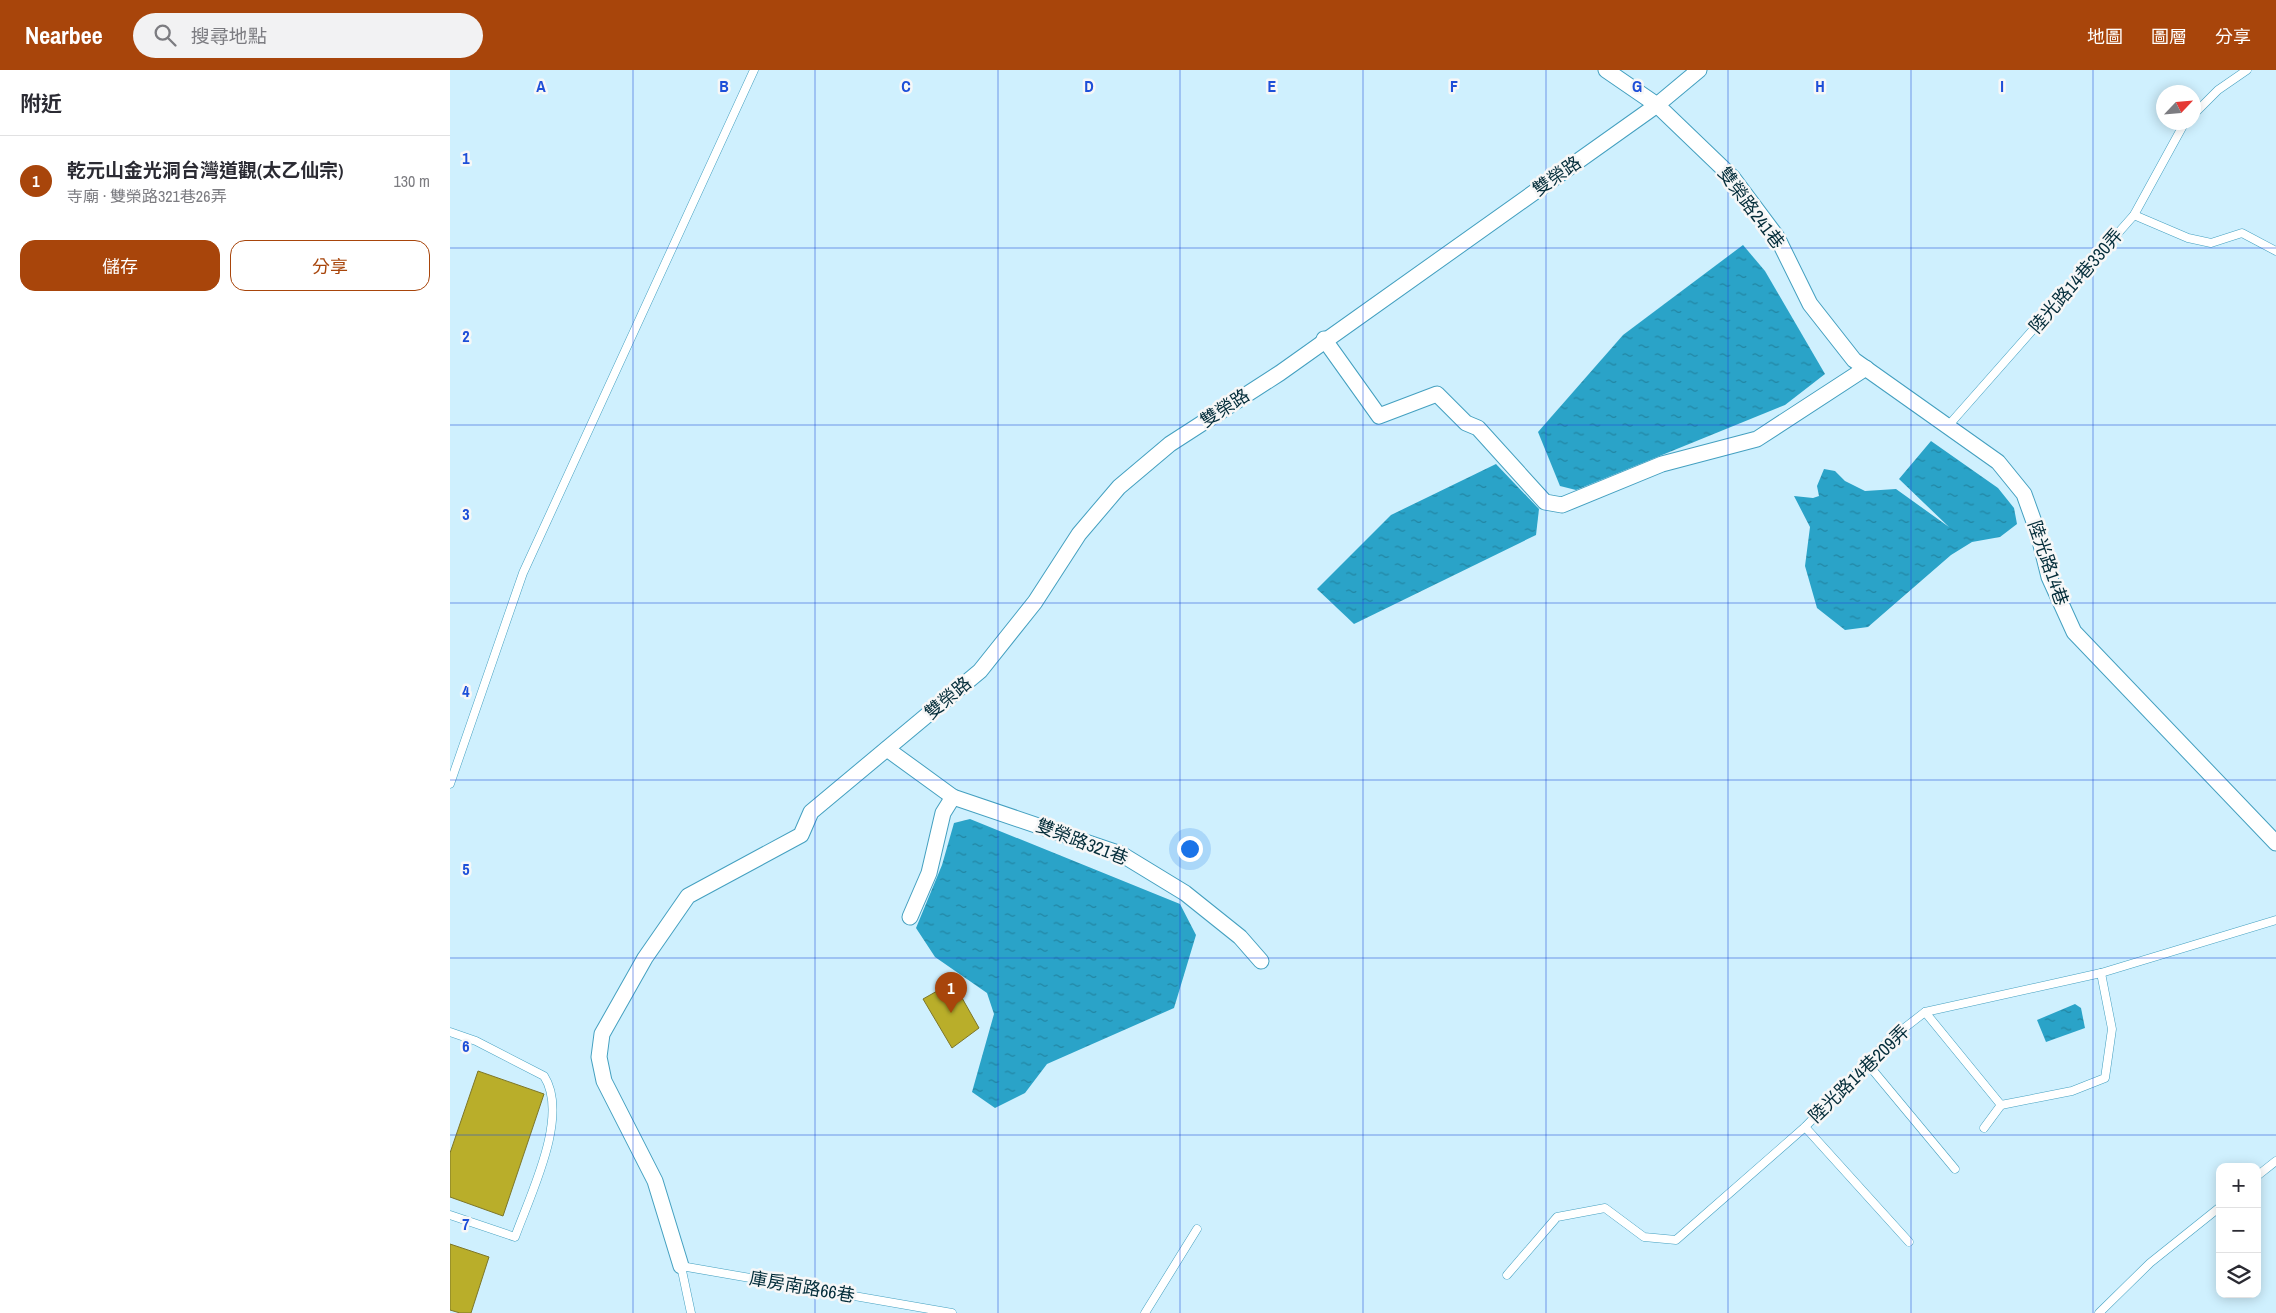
<!DOCTYPE html>
<html lang="zh-TW">
<meta charset="utf-8">
<style>
body{margin:0;font-family:"Archivo Narrow","Noto Sans TC",sans-serif;background:#f2f2f3;color:#2b2b33}
.controls{position:absolute;right:15px;bottom:15px;display:grid;overflow:hidden;border-radius:10px;box-shadow:0 2px 12px #0003}
.controls button{width:45px;height:45px;display:grid;place-items:center;padding:0;border:0;border-bottom:1px solid #e1e1e2;background:#fff;color:#2b2b33;font:25px sans-serif}
.compass{position:absolute;left:1706px;top:15px;width:45px;height:45px;border-radius:50%;background:#fff;box-shadow:0 2px 12px #0003;rotate:64deg}
.you{position:absolute;left:739px;top:778px;width:18px;height:18px;margin:-12px;border:4px solid #fff;border-radius:50%;background:#1a73e8;box-shadow:0 0 0 8px #1a73e833}
.badge{display:grid;place-items:center;width:32px;height:32px;border-radius:50%;background:#a8450b;color:#fff;font-size:16px;font-weight:700}
.pin{position:absolute;translate:-50% -41px;filter:drop-shadow(0 1px 2px #0008)}
.pin::after{content:'';position:absolute;top:26px;width:18px;height:15px;background:inherit;clip-path:polygon(0 0,100% 0,50% 100%)}
.list{margin:0;padding:0;list-style:none}
h2{display:flex;justify-content:space-between;align-items:center;height:65px;margin:0;padding:0 20px;font-size:21px}
h2 small{font-size:16px;font-weight:400;color:#7c7c81}
.list li{display:grid;grid-template-columns:32px 1fr auto;gap:15px;align-items:center;box-sizing:border-box;height:90px;padding:0 20px;border-top:1px solid #e1e1e2}
.list b{display:block;font-size:19px;white-space:nowrap}
.list p{margin:0;font-size:16px;white-space:nowrap;color:#7c7c81}
.list em{font-size:16px;font-style:normal;color:#7c7c81}
.actions{display:flex;gap:10px;padding:15px 20px}
.actions a{flex:1;padding:11px 0;border:1px solid #a8450b;border-radius:15px;text-align:center;font-size:18px;color:#a8450b}
.actions .main{background:#a8450b;color:#fff}
.icon{flex:none;width:28px;height:28px;fill:none;stroke:currentColor;stroke-width:2;stroke-linecap:round;stroke-linejoin:round}
.map{position:relative;flex:none;width:1826px;height:1243px;overflow:hidden}
header{display:flex;align-items:center;gap:30px;box-sizing:border-box;height:70px;padding:0 25px;background:#a8450b;color:#fff}
header strong{font-size:24px}
nav{display:flex;gap:28px;margin-inline-start:auto;font-size:18px}
.search{width:350px;height:45px;background:#f2f2f3;display:flex;align-items:center;gap:12px;box-sizing:border-box;padding:0 18px;border-radius:28px;color:#7c7c81;font-size:19px}
main{display:flex}
aside{flex:1;background:#fff}
.map>svg:first-child{display:block}
</style>
<header>
<strong>Nearbee</strong>
<div class="search"><svg class="icon" aria-label="search" viewBox="0 0 24 24"><circle cx="10" cy="10" r="6"/><path d="M15 15l6 6"/></svg>搜尋地點</div>
<nav><a>地圖</a><a>圖層</a><a>分享</a></nav>
</header>
<main>
<aside>
<h2>附近<small></small></h2>
<ul class="list">
<li><span class="badge">1</span><div><b>乾元山金光洞台灣道觀(太乙仙宗)</b><p>寺廟 · 雙榮路321巷26弄</p></div><em>130 m</em></li>
</ul>
<div class="actions"><a class="main">儲存</a><a>分享</a></div>
</aside>
<div class="map">
<svg width="1826" height="1243" viewBox="0 0 1826 1243">
<defs>
<pattern id="water-ripples" width="26" height="14" patternUnits="userSpaceOnUse" patternTransform="scale(1.25)"><rect width="26" height="14" fill="#2aa3c8"/><path d="M2 4q2-2 4 0t4 0M15 11q2-2 4 0t4 0" fill="none" stroke="#2285a3"/></pattern>
</defs>
<rect width="100%" height="100%" fill="#cff0fe"/>
<g fill="url(#water-ripples)">
<path d="M1293 175 1315 201 1375 304 1335 335 1126 420 1110 416 1088 362 1173 265Z"/>
<path d="M1481 371 1548 418 1564 438 1567 454 1550 467 1522 472 1501 485 1418 557 1395 560 1367 538 1355 496 1360 457 1344 426 1363 428 1369 426 1367 416 1374 399 1385 401 1395 411 1415 421 1446 419 1499 457 1449 409Z"/>
<path d="M1046 394 1089 439 1086 465 904 554 867 519 941 445Z"/>
<path d="M520 749 730 834 746 865 724 938 597 994 575 1023 545 1038 522 1022 544 944 537 923 485 887 466 858 492 795 504 753Z"/>
<path d="M1625 934 1631 938 1635 958 1596 972 1587 950Z"/>
</g>
<g fill="#b9ae2a" stroke="#7d7628">
<path d="M503 912 529 958 502 978 473 929Z"/>
<path d="M28 1001 94 1024 53 1146 0 1127V1083Z"/>
<path d="M0 1174 39 1187 21 1243H10L0 1240Z"/>
</g>
<g fill="none" stroke-linecap="round" stroke-linejoin="round">
<defs>
<g id="service">
<path d="M1744 44 1768 20 1797 0"/>
<path d="M1684 145 1738 168 1761 173 1792 163 1826 181"/>
<path d="M1498 356 1684 145 1735 52"/>
<path d="M0 714 73 503 304 0"/>
<path d="M1475 942 1551 1035 1622 1021 1655 1008 1662 959 1651 903"/>
<path d="M0 962 26 971 94 1006C120 1046 80 1125 65 1167L0 1145"/>
<path d="M1416 992 1505 1099"/>
<path d="M1355 1057 1459 1172"/>
<path d="M1534 1058 1551 1035"/>
<path d="M1807 1106 1826 1091"/>
<path d="M1057 1205 1107 1147 1155 1138 1194 1167 1226 1170 1355 1057 1439 970 1475 942 1651 903 1826 850"/>
<path d="M241 1243 231 1196 502 1243"/>
<path d="M695 1243 747 1159"/>
<path d="M1649 1243 1700 1193 1770 1137"/>
</g>
<g id="minor">
<path d="M1156 0 1207 35 1283 108 1327 167 1360 234 1404 290 1548 392 1574 424 1588 463 1599 507 1624 562 1826 773"/>
<path d="M874 269 929 346 987 324 1016 353 1028 358 1095 432 1112 435 1212 394 1307 369 1416 298"/>
<path d="M437 679 503 727 671 784 735 823 790 867 811 891"/>
<path d="M460 847 479 803 493 743 503 727"/>
<path d="M231 1196 205 1111 154 1011 149 987 152 964 195 888 238 826 351 765 361 742 530 601 585 532 629 464 669 417 720 374 830 303 1207 35 1249 0"/>
</g>
</defs>
<use href="#service" stroke="#44a0c0" stroke-width="9"/>
<use href="#minor" stroke="#44a0c0" stroke-width="17"/>
<use href="#service" stroke="#fff" stroke-width="8"/>
<use href="#minor" stroke="#fff" stroke-width="15"/>
</g>
<path fill="none" stroke="#1d4ed8" stroke-width="1" stroke-opacity="0.55" d="M183 0V1243M365 0V1243M548 0V1243M730 0V1243M913 0V1243M1096 0V1243M1278 0V1243M1461 0V1243M1643 0V1243M0 178H1826M0 355H1826M0 533H1826M0 710H1826M0 888H1826M0 1065H1826"/>
<g text-anchor="middle" stroke-width="5" stroke-linejoin="round" paint-order="stroke">
<g font-size="18" fill="#042d3a" stroke="#f7f7f7">
<text transform="translate(1107 106) rotate(-35)" y="6">雙榮路</text>
<text transform="translate(1301 138) rotate(53)" y="6">雙榮路241巷</text>
<text transform="translate(1626 211) rotate(-49)" y="6">陸光路14巷330弄</text>
<text transform="translate(775 338) rotate(-33)" y="6">雙榮路</text>
<text transform="translate(1598 493) rotate(71)" y="6">陸光路14巷</text>
<text transform="translate(498 628) rotate(-40)" y="6">雙榮路</text>
<text transform="translate(632 772) rotate(21)" y="6">雙榮路321巷</text>
<text transform="translate(1409 1004) rotate(-44)" y="6">陸光路14巷209弄</text>
<text transform="translate(352 1217) rotate(10)" y="6">庫房南路66巷</text>
</g>
</g>
<g font-size="16" text-anchor="middle" font-weight="bold" fill="#1d4ed8" stroke="#f7f7f7" stroke-width="5" stroke-linejoin="round" paint-order="stroke">
<text x="91" y="22">A</text>
<text x="274" y="22">B</text>
<text x="456" y="22">C</text>
<text x="639" y="22">D</text>
<text x="822" y="22">E</text>
<text x="1004" y="22">F</text>
<text x="1187" y="22">G</text>
<text x="1370" y="22">H</text>
<text x="1552" y="22">I</text>
<text x="16" y="94">1</text>
<text x="16" y="272">2</text>
<text x="16" y="450">3</text>
<text x="16" y="627">4</text>
<text x="16" y="805">5</text>
<text x="16" y="982">6</text>
<text x="16" y="1160">7</text>
</g>
</svg>
<div class="controls">
<button>+</button>
<button>−</button>
<button><svg class="icon" aria-label="layers" viewBox="0 0 24 24"><path d="M12 4l9 5-9 5-9-5zM3 14l9 5 9-5"/></svg></button>
</div>
<svg class="compass" viewBox="-18 -18 36 36"><path d="M0-13l5 13h-10z" fill="#e53935"/><path d="M0 13l5-13h-10z" fill="#7c7c81"/></svg>
<div class="you"></div>
<div class="pin badge" style="left:501px;top:943px">1</div>
</div>
</main>
